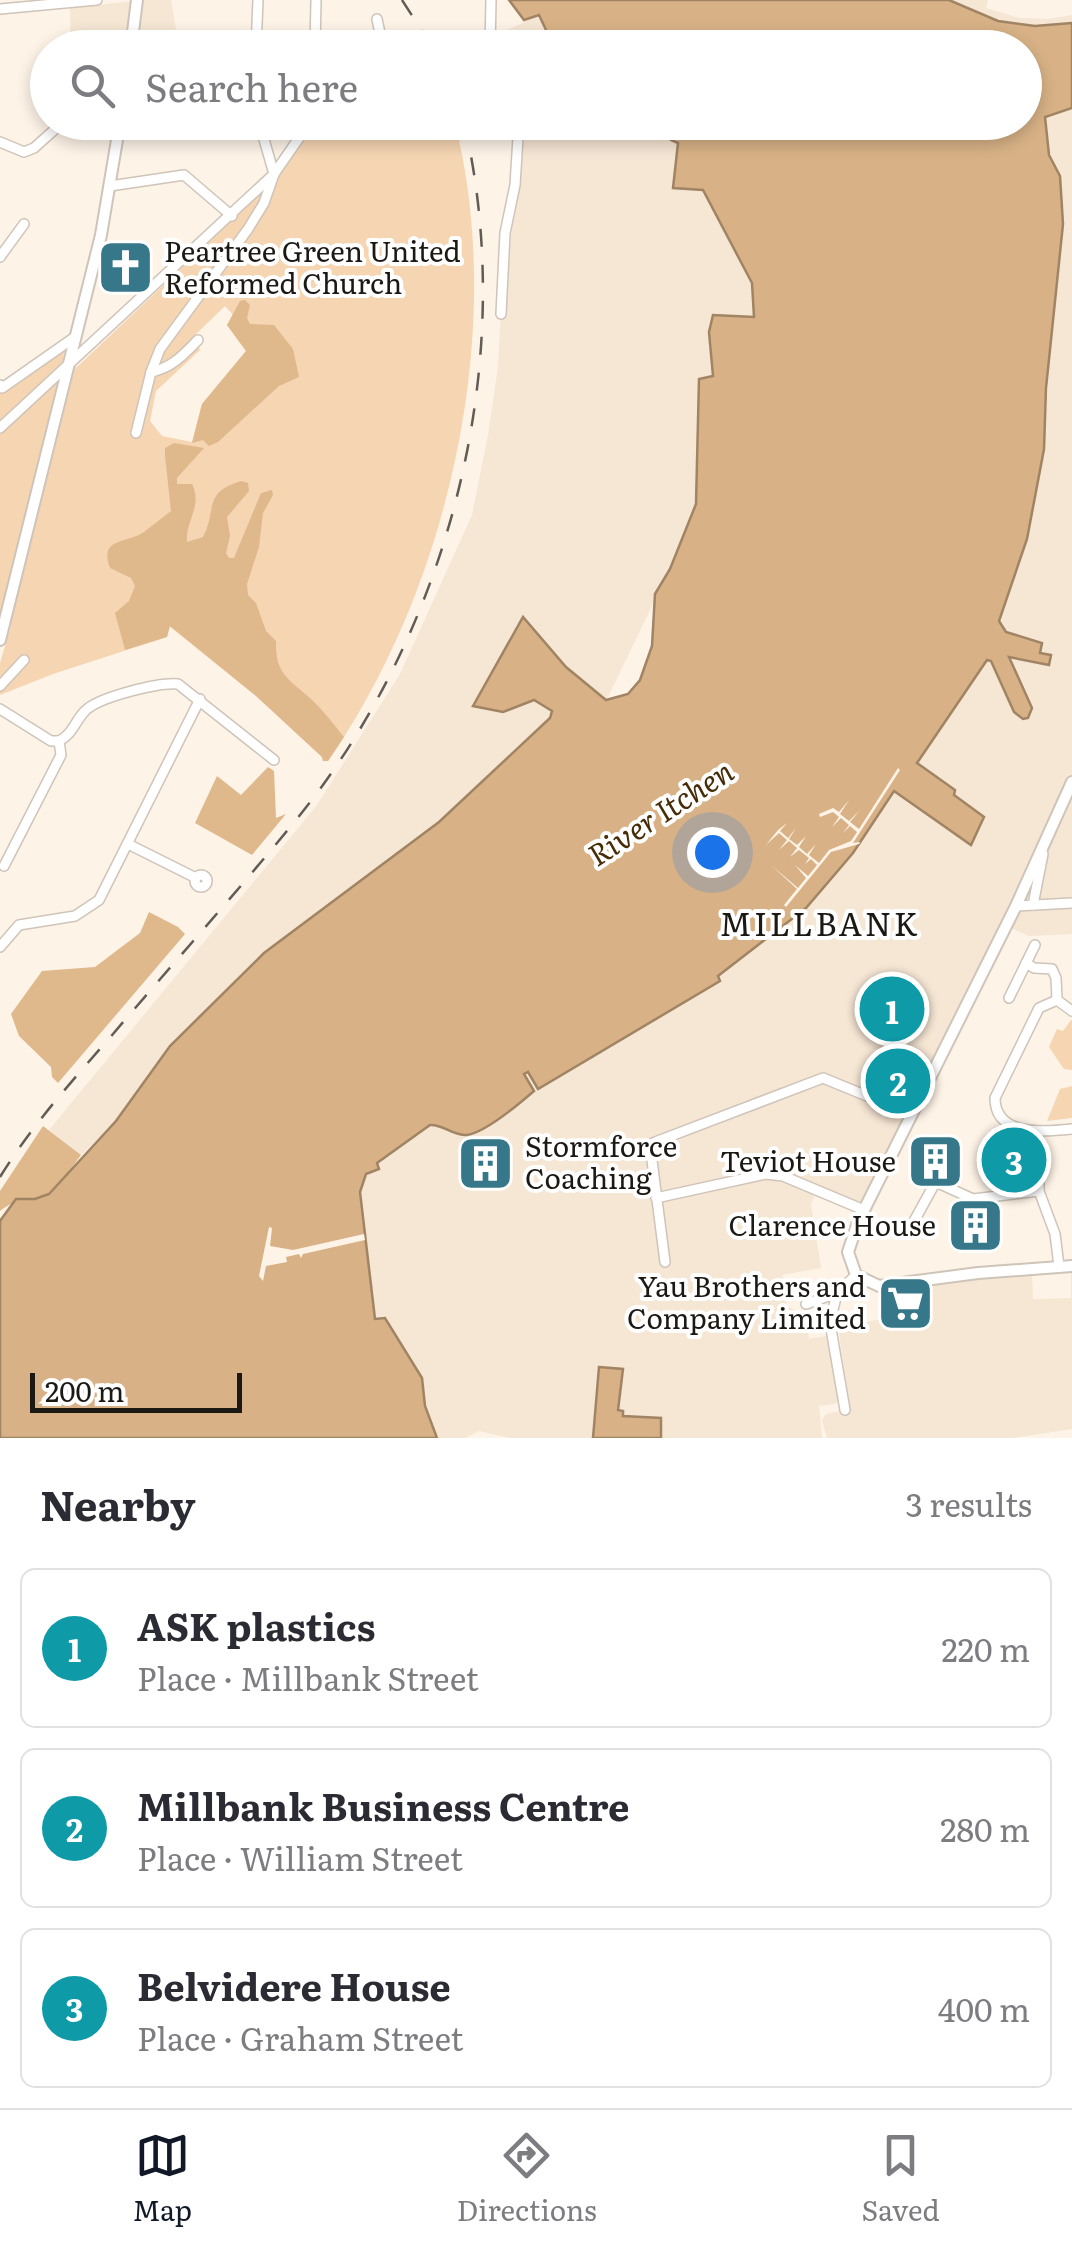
<!DOCTYPE html>
<meta charset="utf-8">
<style>
body{margin:0;font-family:Literata,serif;background:#f2f2f3;color:#2b2b33}
.scale{position:absolute;left:30px;bottom:25px;width:212px;box-sizing:border-box;padding-left:10px;border:5px solid #1c1915;border-top:0;font-size:28px;line-height:35px;white-space:nowrap;color:#1c1915;-webkit-text-stroke:8px #fff;paint-order:stroke}
.you{position:absolute;left:712px;top:852px;width:35px;height:35px;margin:-25px;border:8px solid #fff;border-radius:50%;background:#1a73e8;box-shadow:0 0 0 15px #1a73e833}
.badge{display:grid;place-items:center;width:65px;height:65px;border-radius:50%;background:#111827;color:#fff;font-size:32px;font-weight:700}
.pin{position:absolute;translate:-50% -50%;border:5px solid #fff;box-shadow:0 2px 10px #0006}
.list{margin:0;padding:0;list-style:none}
h2{display:flex;justify-content:space-between;align-items:center;height:130px;margin:0;padding:0 40px;font-size:42px}
h2 small{font-size:32px;font-weight:400;color:#7c7c81}
.list li{display:grid;grid-template-columns:65px 1fr auto;gap:30px;align-items:center;box-sizing:border-box;height:160px;margin:0 20px 20px;padding:0 20px;border:2px solid #e1e1e2;border-radius:15px}
.list b{display:block;font-size:38px;white-space:nowrap}
.list p{margin:0;font-size:32px;white-space:nowrap;color:#7c7c81}
.list em{font-size:32px;font-style:normal;color:#7c7c81}
.icon{flex:none;width:55px;height:55px;fill:none;stroke:currentColor;stroke-width:2;stroke-linecap:round;stroke-linejoin:round}
.map{position:relative;flex:none;width:1072px;height:1438px;overflow:hidden}
.search{position:absolute;background:#fff;box-shadow:0 5px 15px #0003;left:30px;right:30px;top:30px;height:110px;display:flex;align-items:center;gap:25px;box-sizing:border-box;padding:0 35px;border-radius:55px;color:#7c7c81;font-size:38px}
.sheet{height:670px;background:#fff}
nav{display:flex;justify-content:space-around;align-items:center;box-sizing:border-box;height:140px;border-top:2px solid #e1e1e2;background:#fff;font-size:28px;color:#7c7c81}
nav a{display:grid;justify-items:center;gap:5px}
nav .on{color:#111827}
.map>svg:first-child{display:block}
</style>
<div class="map">
<svg width="1072" height="1438" viewBox="0 0 1072 1438">
<rect width="100%" height="100%" fill="#fef3e7"/>
<g fill="#f6e6d4">
<path d="M143 0H171L179 46 71 47 70 8Z"/>
<path d="M949 0H988L986 8 1020 18 1048 19 1072 15V23L1035 26 998 21Z"/>
<path d="M539 15 554 47H500L497 35Z"/>
<path d="M1072 108V934L1029 936 1008 927 868 1212 815 1195 811 1204 821 1268 782 1275 787 1306 806 1316 809 1339 826 1336 840 1399 835 1404 819 1406 822 1438H661V1418L622 1416 600 1367 593 1438H510L479 1431 465 1438H437L425 1406 375 1320 360 1192 366 1174 378 1170 377 1164 430 1125H439L454 1133 534 1092 524 1074 527 1072 538 1088 719 982 718 976 806 908 853 853 894 791 970 845 953 795 954 789 917 763 987 660 991 661 1014 711 1009 657 1050 664 1051 655 1040 653 1025 637 1006 632 999 621 1027 539 1044 449 1060 177 1048 155 1045 116Z"/>
<path d="M523 123H658L670 140 678 143 752 283 754 318 714 315 709 332 713 377 699 380 696 504 670 569 606 701 566 667 522 618 503 712 534 700 552 711 550 718 439 822 264 953 116 1121 81 1155 49 1130 317 805 400 674 472 515 488 435 498 367 503 271 508 267Z"/>
<path d="M1071 1272H1072V1429L1012 1438H827L822 1420 826 1414 850 1409 838 1326 925 1313 922 1288 945 1283 1032 1273 1033 1299 1071 1298Z"/>
</g>
<g fill="#f5d5b2" fill-rule="evenodd">
<path d="M319 123H455C507 330 449 587 328 761H323L322 757 256 696 169 626 167 637 53 674 0 695V663L11 626 0 618V394L65 348 59 378 78 366 281 174 301 142ZM225 306 233 315 227 325 246 351 202 404 192 442 162 436 150 421 156 391 200 350 195 335Z"/>
<path d="M1071 1020H1072V1070L1064 1069 1049 1047 1057 1029 1063 1031Z"/>
<path d="M1072 1086V1118L1047 1121 1060 1089Z"/>
</g>
<g fill="#dfb88c">
<path d="M245 300 250 305 247 318 250 324 274 325 293 349 299 377 279 386 218 442 209 446 203 440 192 443 202 404 246 351 227 325 240 301Z"/>
<path d="M174 443 204 448 177 478V484H192C203 506 185 521 187 542L203 537C218 508 202 493 241 481L248 483 249 491 227 517 230 536 226 553 229 558H234L261 493 272 490 273 495 263 513 259 547 247 584 248 595 256 603 266 631 276 641C275 675 289 679 312 700 324 711 334 725 344 737L328 761H323L322 757 256 696 170 626 167 637 125 650 115 613 129 601 135 586 131 578 110 568C98 537 129 543 144 532 153 525 162 518 171 511L165 456V448Z"/>
<path d="M268 767 274 771 276 818 286 814 252 855 195 823 217 776 241 795Z"/>
<path d="M149 912 178 927 185 934 58 1083 52 1077 51 1067 19 1036 11 1014 42 971 95 967 140 933Z"/>
<path d="M43 1126 81 1155C71 1168 61 1186 47 1194 30 1205 18 1196 0 1211V1191Z"/>
</g>
<g fill="#d8b286" stroke="#a08464" stroke-width="2.5">
<path d="M509 0H949L998 21 1035 26 1072 23V108L1045 117 1049 155 1060 176 1063 224 1046 388 1044 449 1027 539 999 621 1006 632 1042 643 1040 653 1051 655 1049 665 1009 657 1032 708 1028 718 1023 719 1014 712 991 661 987 660 917 763 955 790 954 795 984 817 971 845 894 791 853 853 806 908 718 976 720 981 538 1089 528 1072 524 1074 534 1091C519 1104 486 1132 467 1135 453 1136 443 1124 430 1125L377 1163 379 1169 366 1174 360 1192 375 1319 385 1318 422 1378 425 1406 437 1438H0V1221L16 1199H35L49 1194 116 1121 170 1046 264 953 439 822 550 718 552 711 534 700 503 712 473 706 523 617 566 667 606 700 628 694 640 680 652 646 655 594 670 569 696 504 699 379 713 376 709 332 713 315 754 317 752 283 703 190 673 188 678 143 671 140 658 123 1024 122V48H611L608 43 602 47H554L539 15 524 20Z"/>
<path d="M599 1367 623 1369 618 1410 623 1411V1416L661 1418V1438H593Z"/>
</g>
<g fill="#fef3e7">
<path d="M898 768 900 770 853 843 860 842 859 844 831 852 786 907 784 905 797 889 771 865 798 888 806 878 795 865 808 876 817 865 811 859 805 864 809 858 799 850 790 857 797 848 789 841 779 850 787 840 779 833 766 845 778 830 787 823 780 831 788 838 796 828 789 839 797 845 806 836 799 847 807 854 816 844 809 855 819 863 829 850 851 841 857 832 850 826 843 833 849 825 841 818 832 827 839 817 833 812 820 817 819 814 833 808 839 812 849 800 840 814 849 821 860 810 850 822 859 829Z"/>
<path d="M269 1227 272 1228 270 1246 293 1250 364 1234 365 1240 303 1254 301 1258 299 1254 286 1257 287 1262 266 1266 263 1281 259 1276Z"/>
</g>
<g fill="none" stroke-linecap="round" stroke-linejoin="round">
<defs>
<g id="minor">
<path d="M0 9 97 0"/>
<path d="M377 19 383 48"/>
<path d="M452 47H490"/>
<path d="M203 48 256 35"/>
<path d="M256 48 258 0"/>
<path d="M315 48 316 0"/>
<path d="M490 48 491 0"/>
<path d="M259 122 274 174"/>
<path d="M0 142 24 152 34 148 63 122"/>
<path d="M110 186 184 175 232 216"/>
<path d="M0 257 24 224"/>
<path d="M501 314 505 233 515 185 519 122"/>
<path d="M151 372C172 368 183 355 198 340"/>
<path d="M0 385 2 388 75 337"/>
<path d="M0 428 274 174"/>
<path d="M136 433 151 372 160 349 248 229 264 203 274 174 310 122"/>
<path d="M0 686 24 660"/>
<path d="M0 709 51 741H59"/>
<path d="M59 741C73 734 75 721 85 711 98 697 160 682 178 684L274 760"/>
<path d="M128 844 196 878"/>
<path d="M4 866 61 755 59 741"/>
<circle cx="201" cy="881" r="6"/>
<path d="M1033 905 1043 854"/>
<path d="M1016 906 1072 903"/>
<path d="M0 947 19 925 75 916 99 900 200 699"/>
<path d="M1026 963 1034 968 1052 969 1056 978 1057 1000"/>
<path d="M1009 998 1035 945"/>
<path d="M1072 1011 1057 1000 1039 1008 995 1098C995 1137 1045 1132 1072 1129"/>
<path d="M1038 1133 1039 1191 1055 1234 1059 1266"/>
<path d="M927 1178 973 1199 1039 1191"/>
<path d="M656 1198 766 1174 783 1176 864 1210"/>
<path d="M907 1234 935 1183"/>
<path d="M665 1262 650 1145 655 1142 823 1078 911 1114"/>
<path d="M806 1304 834 1294"/>
<path d="M845 1410 830 1323 837 1293 856 1275"/>
</g>
<g id="tertiary">
<path d="M131 48 137 0"/>
<path d="M0 640 101 235 120 122"/>
<path d="M1072 782 1016 906 858 1222 848 1252 856 1275 879 1286 978 1273 1072 1266"/>
</g>
</defs>
<use href="#minor" stroke="#cfc4b9" stroke-width="12"/>
<use href="#tertiary" stroke="#cfc4b9" stroke-width="14"/>
<use href="#minor" stroke="#fff" stroke-width="9"/>
<use href="#tertiary" stroke="#fff" stroke-width="10"/>
<g stroke="#625c56" stroke-width="2.5" stroke-dasharray="18 18" stroke-linecap="butt">
<path d="M402 0 433 48"/>
<path d="M0 1177C32 1125 73 1080 113 1034 175 961 239 890 300 815 451 627 519 359 464 122"/>
</g>
</g>
<defs>
<symbol id="church-square" viewBox="-11 -11 22 22"><rect x="-9" y="-9" width="18" height="18" rx="4" fill="#36778a" stroke="#fff"/><path d="M-1.2-6h2.4v3.5h3.3v2.4h-3.3V6h-2.4V-.1h-3.3v-2.4h3.3Z" fill="#fff"/></symbol>
<symbol id="building-square" viewBox="-11 -11 22 22"><rect x="-9" y="-9" width="18" height="18" rx="4" fill="#36778a" stroke="#fff"/><path d="M-4-6H4V6H1V3H-1V6H-4ZM-2.5-4.3h1.7v1.8h-1.7ZM.8-4.3h1.7v1.8H.8ZM-2.5-1h1.7V.8h-1.7ZM.8-1h1.7V.8H.8Z" fill="#fff"/></symbol>
<symbol id="supermarket-square" viewBox="-11 -11 22 22"><rect x="-9" y="-9" width="18" height="18" rx="4" fill="#36778a" stroke="#fff"/><path d="M-6-5.5h2.5l.6 2H6L4.5 2H-2.5L-4.4-4H-6ZM-1.5 3.2a1.3 1.3 0 1 0 .1 0ZM3 3.2a1.3 1.3 0 1 0 .1 0Z" fill="#fff"/></symbol>
</defs>
<g fill-rule="evenodd">
<use href="#church-square" x="94" y="236" width="63" height="63"/>
<use href="#building-square" x="904" y="1130" width="63" height="63"/>
<use href="#building-square" x="454" y="1132" width="63" height="63"/>
<use href="#building-square" x="944" y="1194" width="63" height="63"/>
<use href="#supermarket-square" x="874" y="1272" width="63" height="63"/>
</g>
<g text-anchor="middle" stroke-width="8" stroke-linejoin="round" paint-order="stroke">
<g font-size="28" fill="#1c1915" stroke="#fff" text-anchor="end">
<text x="164" y="262" text-anchor="start">Peartree Green United<tspan x="164" dy="32">Reformed Church</tspan></text>
<text x="525" y="1157" text-anchor="start">Stormforce<tspan x="525" dy="32">Coaching</tspan></text>
<text x="896" y="1172">Teviot House</text>
<text x="936" y="1236">Clarence House</text>
<text x="866" y="1297">Yau Brothers and<tspan x="866" dy="32">Company Limited</tspan></text>
</g>
<g font-size="30" font-style="italic" fill="#462c07" stroke="#fff">
<text transform="translate(661 814) rotate(-33)" y="10">River Itchen</text>
</g>
<g font-size="32" letter-spacing="2.5" fill="#1c1915" stroke="#fff">
<text x="820" y="936">MILLBANK</text>
</g>
</g>
</svg>
<div class="scale">200 m</div>
<div class="you"></div>
<div class="pin badge" style="left:892px;top:1009px;background:#0f9aa8">1</div>
<div class="pin badge" style="left:898px;top:1081px;background:#0f9aa8">2</div>
<div class="pin badge" style="left:1014px;top:1160px;background:#0f9aa8">3</div>
<div class="search"><svg class="icon" aria-label="search" viewBox="0 0 24 24"><circle cx="10" cy="10" r="6"/><path d="M15 15l6 6"/></svg>Search here</div>
</div>
<section class="sheet">
<h2>Nearby<small>3 results</small></h2>
<ul class="list">
<li><span class="badge" style="background:#0f9aa8">1</span><div><b>ASK plastics</b><p>Place · Millbank Street</p></div><em>220 m</em></li>
<li><span class="badge" style="background:#0f9aa8">2</span><div><b>Millbank Business Centre</b><p>Place · William Street</p></div><em>280 m</em></li>
<li><span class="badge" style="background:#0f9aa8">3</span><div><b>Belvidere House</b><p>Place · Graham Street</p></div><em>400 m</em></li>
</ul>
</section>
<nav>
<a class="on"><svg class="icon" aria-label="map" viewBox="0 0 24 24"><path d="M3 6l6-2 6 2 6-2v14l-6 2-6-2-6 2zM9 4v14M15 6v14"/></svg>Map</a>
<a><svg class="icon" aria-label="directions" viewBox="0 0 24 24"><path d="M12 3l9 9-9 9-9-9zM9 14v-3h6M13 9l2 2-2 2"/></svg>Directions</a>
<a><svg class="icon" aria-label="saved" viewBox="0 0 24 24"><path d="M7 4h10v16l-5-4-5 4z"/></svg>Saved</a>
</nav>
